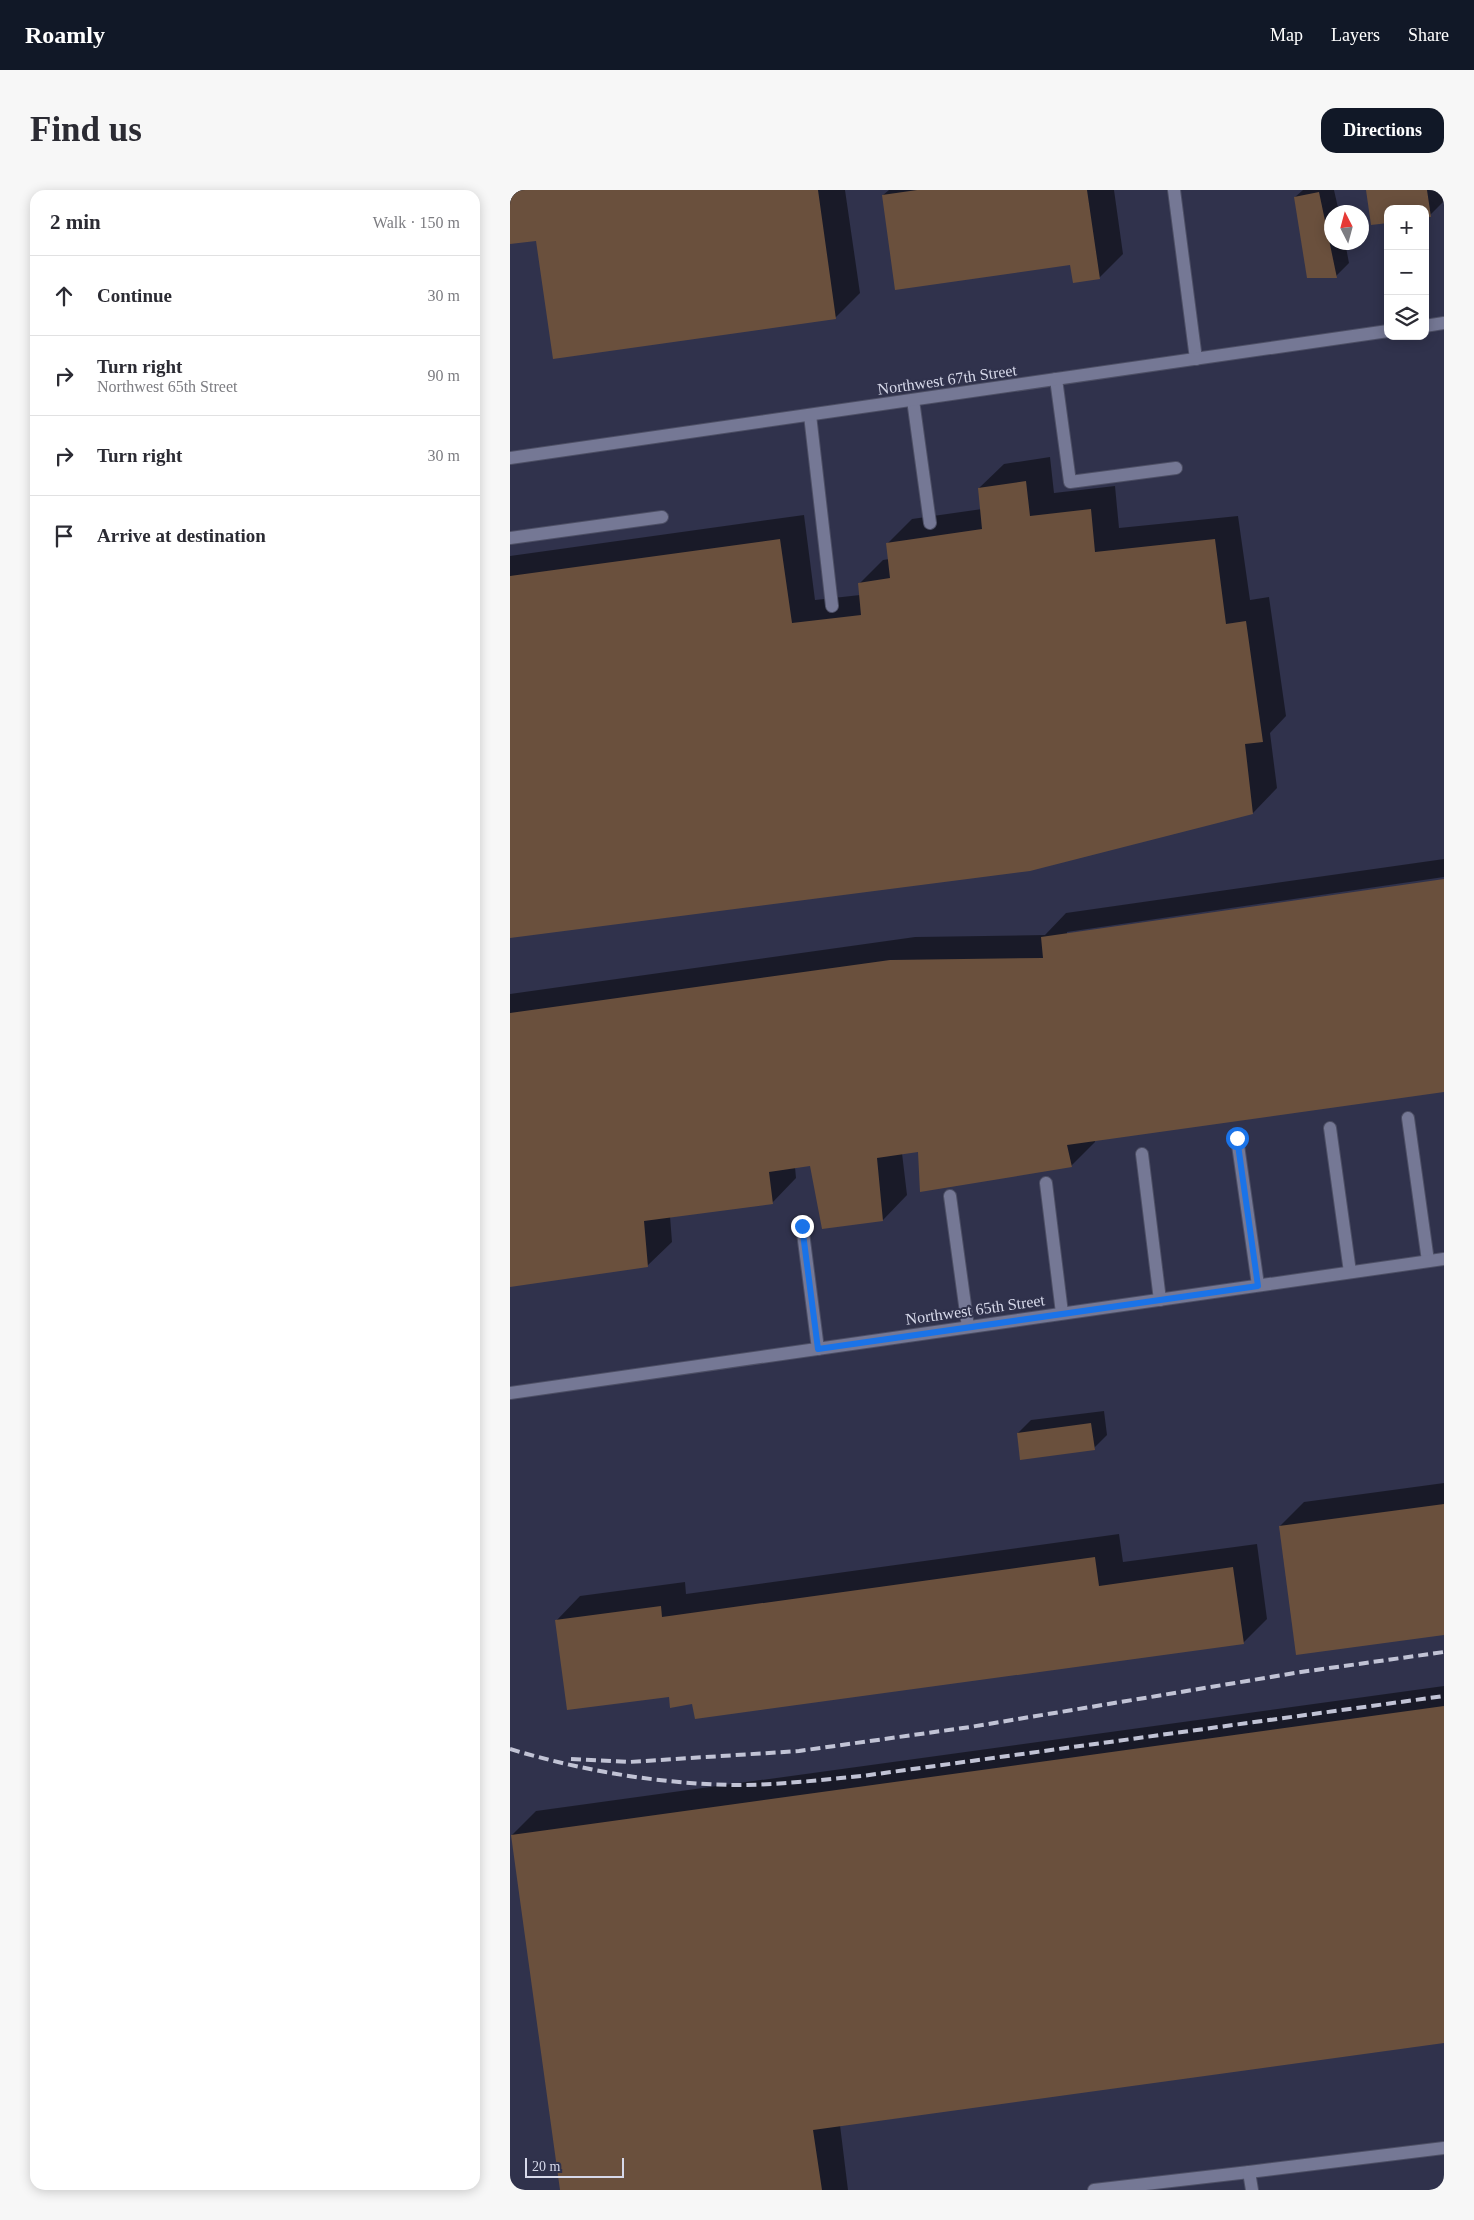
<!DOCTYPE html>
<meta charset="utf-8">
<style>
body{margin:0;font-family:Georgia,serif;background:#f7f7f7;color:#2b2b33}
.controls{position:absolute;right:15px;top:15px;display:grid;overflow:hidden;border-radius:10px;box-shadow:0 2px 12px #0003}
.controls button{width:45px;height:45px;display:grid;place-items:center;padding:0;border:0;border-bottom:1px solid #e1e1e2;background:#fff;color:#2b2b33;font:25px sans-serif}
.compass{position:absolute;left:814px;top:15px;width:45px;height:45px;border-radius:50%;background:#fff;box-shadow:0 2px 12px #0003;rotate:354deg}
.scale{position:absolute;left:15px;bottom:12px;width:99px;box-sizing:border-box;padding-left:5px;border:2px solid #d7d9ea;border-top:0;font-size:14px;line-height:18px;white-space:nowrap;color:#d7d9ea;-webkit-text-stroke:4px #30324c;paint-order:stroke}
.stop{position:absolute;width:15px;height:15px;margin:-11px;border:4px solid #1a73e8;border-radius:50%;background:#fff}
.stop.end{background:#1a73e8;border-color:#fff;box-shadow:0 1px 5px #0008}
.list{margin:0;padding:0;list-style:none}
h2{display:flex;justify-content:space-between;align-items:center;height:65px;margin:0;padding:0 20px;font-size:21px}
h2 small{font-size:16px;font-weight:400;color:#7c7c81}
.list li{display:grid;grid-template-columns:32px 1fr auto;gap:15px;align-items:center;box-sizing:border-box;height:80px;padding:0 20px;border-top:1px solid #e1e1e2}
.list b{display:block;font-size:19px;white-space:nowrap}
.list p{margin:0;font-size:16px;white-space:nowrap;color:#7c7c81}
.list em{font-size:16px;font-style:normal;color:#7c7c81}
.icon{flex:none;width:28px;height:28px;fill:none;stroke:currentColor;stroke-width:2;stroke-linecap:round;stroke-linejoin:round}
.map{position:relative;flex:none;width:934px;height:2000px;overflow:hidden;border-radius:15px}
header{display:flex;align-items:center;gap:30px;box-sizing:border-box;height:70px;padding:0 25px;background:#111827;color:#fff}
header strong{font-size:24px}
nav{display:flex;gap:28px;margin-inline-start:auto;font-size:18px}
.intro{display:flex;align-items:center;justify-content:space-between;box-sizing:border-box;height:120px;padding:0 30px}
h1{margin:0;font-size:35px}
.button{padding:12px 22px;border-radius:15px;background:#111827;color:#fff;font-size:18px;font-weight:700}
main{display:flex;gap:30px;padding:0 30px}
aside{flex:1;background:#fff;border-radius:15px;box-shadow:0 2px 12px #0003}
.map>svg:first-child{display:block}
</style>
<header>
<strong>Roamly</strong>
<nav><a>Map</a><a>Layers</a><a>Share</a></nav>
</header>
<div class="intro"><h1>Find us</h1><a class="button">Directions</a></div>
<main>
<aside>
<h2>2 min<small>Walk · 150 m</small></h2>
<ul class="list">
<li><svg class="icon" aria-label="ahead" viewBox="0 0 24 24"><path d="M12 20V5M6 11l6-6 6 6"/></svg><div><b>Continue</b></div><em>30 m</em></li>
<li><svg class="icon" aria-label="right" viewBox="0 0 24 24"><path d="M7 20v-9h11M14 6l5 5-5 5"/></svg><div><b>Turn right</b><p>Northwest 65th Street</p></div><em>90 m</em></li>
<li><svg class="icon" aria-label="right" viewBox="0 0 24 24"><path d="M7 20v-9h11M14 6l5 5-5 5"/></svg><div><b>Turn right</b></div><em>30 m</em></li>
<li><svg class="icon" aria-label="arrive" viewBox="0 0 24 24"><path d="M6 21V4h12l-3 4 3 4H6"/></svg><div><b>Arrive at destination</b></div></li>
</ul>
</aside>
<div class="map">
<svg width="934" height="2000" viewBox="0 0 934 2000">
<rect width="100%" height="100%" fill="#30324c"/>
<g fill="#0007">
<path d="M0 0H335L350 103 326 127 27 49 0 53Z"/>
<path d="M379 0H604L613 64 589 88 561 74 373 5Z"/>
<path d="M793 0H824L829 22H822V52H835L839 73 826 86 785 7Z"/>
<path d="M858 0H931L933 12 920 25 915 19Z"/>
<path d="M540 267 544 303 605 296 609 338 728 326 740 410 759 407 776 526 760 543 767 598 743 623 0 747V366L294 325 305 410 350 405 349 394 373 370 379 369 378 353 402 329 472 319 469 298 494 274Z"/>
<path d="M934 669V687L557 742V744L934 690V901L585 950V952L561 976 409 960 392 963 397 1005 373 1030 301 975 285 977 286 988 262 1013 160 1026 162 1052 137 1076 0 1096V804L405 747 535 745 556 723Z"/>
<path d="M594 1221 597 1245 584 1258 508 1243 521 1230Z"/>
<path d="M934 1293V1444L770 1336 794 1312Z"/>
<path d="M609 1344 613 1372 747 1354 757 1429 733 1453 184 1513 160 1505 46 1431 70 1406 175 1392 176 1404Z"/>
<path d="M934 1496V1852L330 1935 338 2000H52L2 1645 26 1621Z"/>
</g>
<g fill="#6a503d">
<path d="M0 0H308L326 129 43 169 26 51 0 54Z"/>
<path d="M407 0H577L590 89 563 93 560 75 385 100 372 5Z"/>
<path d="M856 0H917L921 27H915V19H878V33L861 35Z"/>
<path d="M809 2 827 88H797L784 7Z"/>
<path d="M516 291 520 326 581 319 585 362 705 349 716 434 736 431 753 552 735 554 743 624 520 681 0 748V386L270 349 282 433 351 425 348 393 380 388 376 353 472 339 468 298Z"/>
<path d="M934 689V902L557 955 562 977 410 1002 408 962 367 968 373 1031 312 1039 300 976 259 982 263 1014 134 1031 138 1077 0 1097V823L380 770 533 768 531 747Z"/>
<path d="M581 1233 585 1260 510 1270 507 1243Z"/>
<path d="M934 1314V1445L786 1465 769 1336Z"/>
<path d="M585 1367 589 1396 723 1377 734 1454 185 1529 182 1514 160 1518 159 1507 57 1520 45 1430 151 1416 152 1427Z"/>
<path d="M934 1516V1853L303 1940 312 2000H50L1 1645Z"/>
</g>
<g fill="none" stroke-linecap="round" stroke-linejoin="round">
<defs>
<g id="service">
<path d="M546 189 560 292 666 278"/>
<path d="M403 210 420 333"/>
<path d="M300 225 322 416"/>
<path d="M0 348 152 327"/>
<path d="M898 928 918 1071"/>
<path d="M820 938 840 1082"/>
<path d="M727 948 748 1095"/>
<path d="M632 964 650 1110"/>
<path d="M536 993 552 1123"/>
<path d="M440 1006 458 1137"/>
<path d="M292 1035 308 1159"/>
<path d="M584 2000 739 1982"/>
<path d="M742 2000 739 1982 934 1958"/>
</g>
<g id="minor">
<path d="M664 0 686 169"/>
<path d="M915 136 934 133"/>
<path d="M0 268 878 141"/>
<path d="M0 1203 934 1069"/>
</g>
</defs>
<use href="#service" stroke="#4d4f65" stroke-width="14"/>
<use href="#minor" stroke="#4d4f65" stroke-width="14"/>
<use href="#service" stroke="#757895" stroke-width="12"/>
<use href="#minor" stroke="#757895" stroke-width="12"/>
<g stroke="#c1c3d5" stroke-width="4" stroke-dasharray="10 5" stroke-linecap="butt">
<path d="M0 1559C73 1581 150 1594 226 1595 268 1595 310 1590 352 1586L934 1506"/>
<path d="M61 1569 119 1572 289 1561 460 1537 791 1482 934 1462"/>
</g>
</g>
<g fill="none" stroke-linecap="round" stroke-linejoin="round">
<path stroke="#1a73e8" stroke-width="6" d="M292 1036 308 1159 748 1096 727 948"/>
</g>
<g text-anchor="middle" stroke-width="4" stroke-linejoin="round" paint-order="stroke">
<g font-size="16" fill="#d7d9ea" stroke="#30324c">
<text transform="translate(437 189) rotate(-8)" y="6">Northwest 67th Street</text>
<text transform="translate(465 1119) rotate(-8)" y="6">Northwest 65th Street</text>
</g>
</g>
</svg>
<div class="controls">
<button>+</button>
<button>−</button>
<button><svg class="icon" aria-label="layers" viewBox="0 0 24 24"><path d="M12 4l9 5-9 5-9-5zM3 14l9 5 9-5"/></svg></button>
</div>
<svg class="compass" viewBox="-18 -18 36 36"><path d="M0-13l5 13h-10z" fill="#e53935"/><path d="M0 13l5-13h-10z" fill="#7c7c81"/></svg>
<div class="scale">20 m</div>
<div class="stop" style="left:727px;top:948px"></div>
<div class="stop end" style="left:292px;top:1036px"></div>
</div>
</main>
